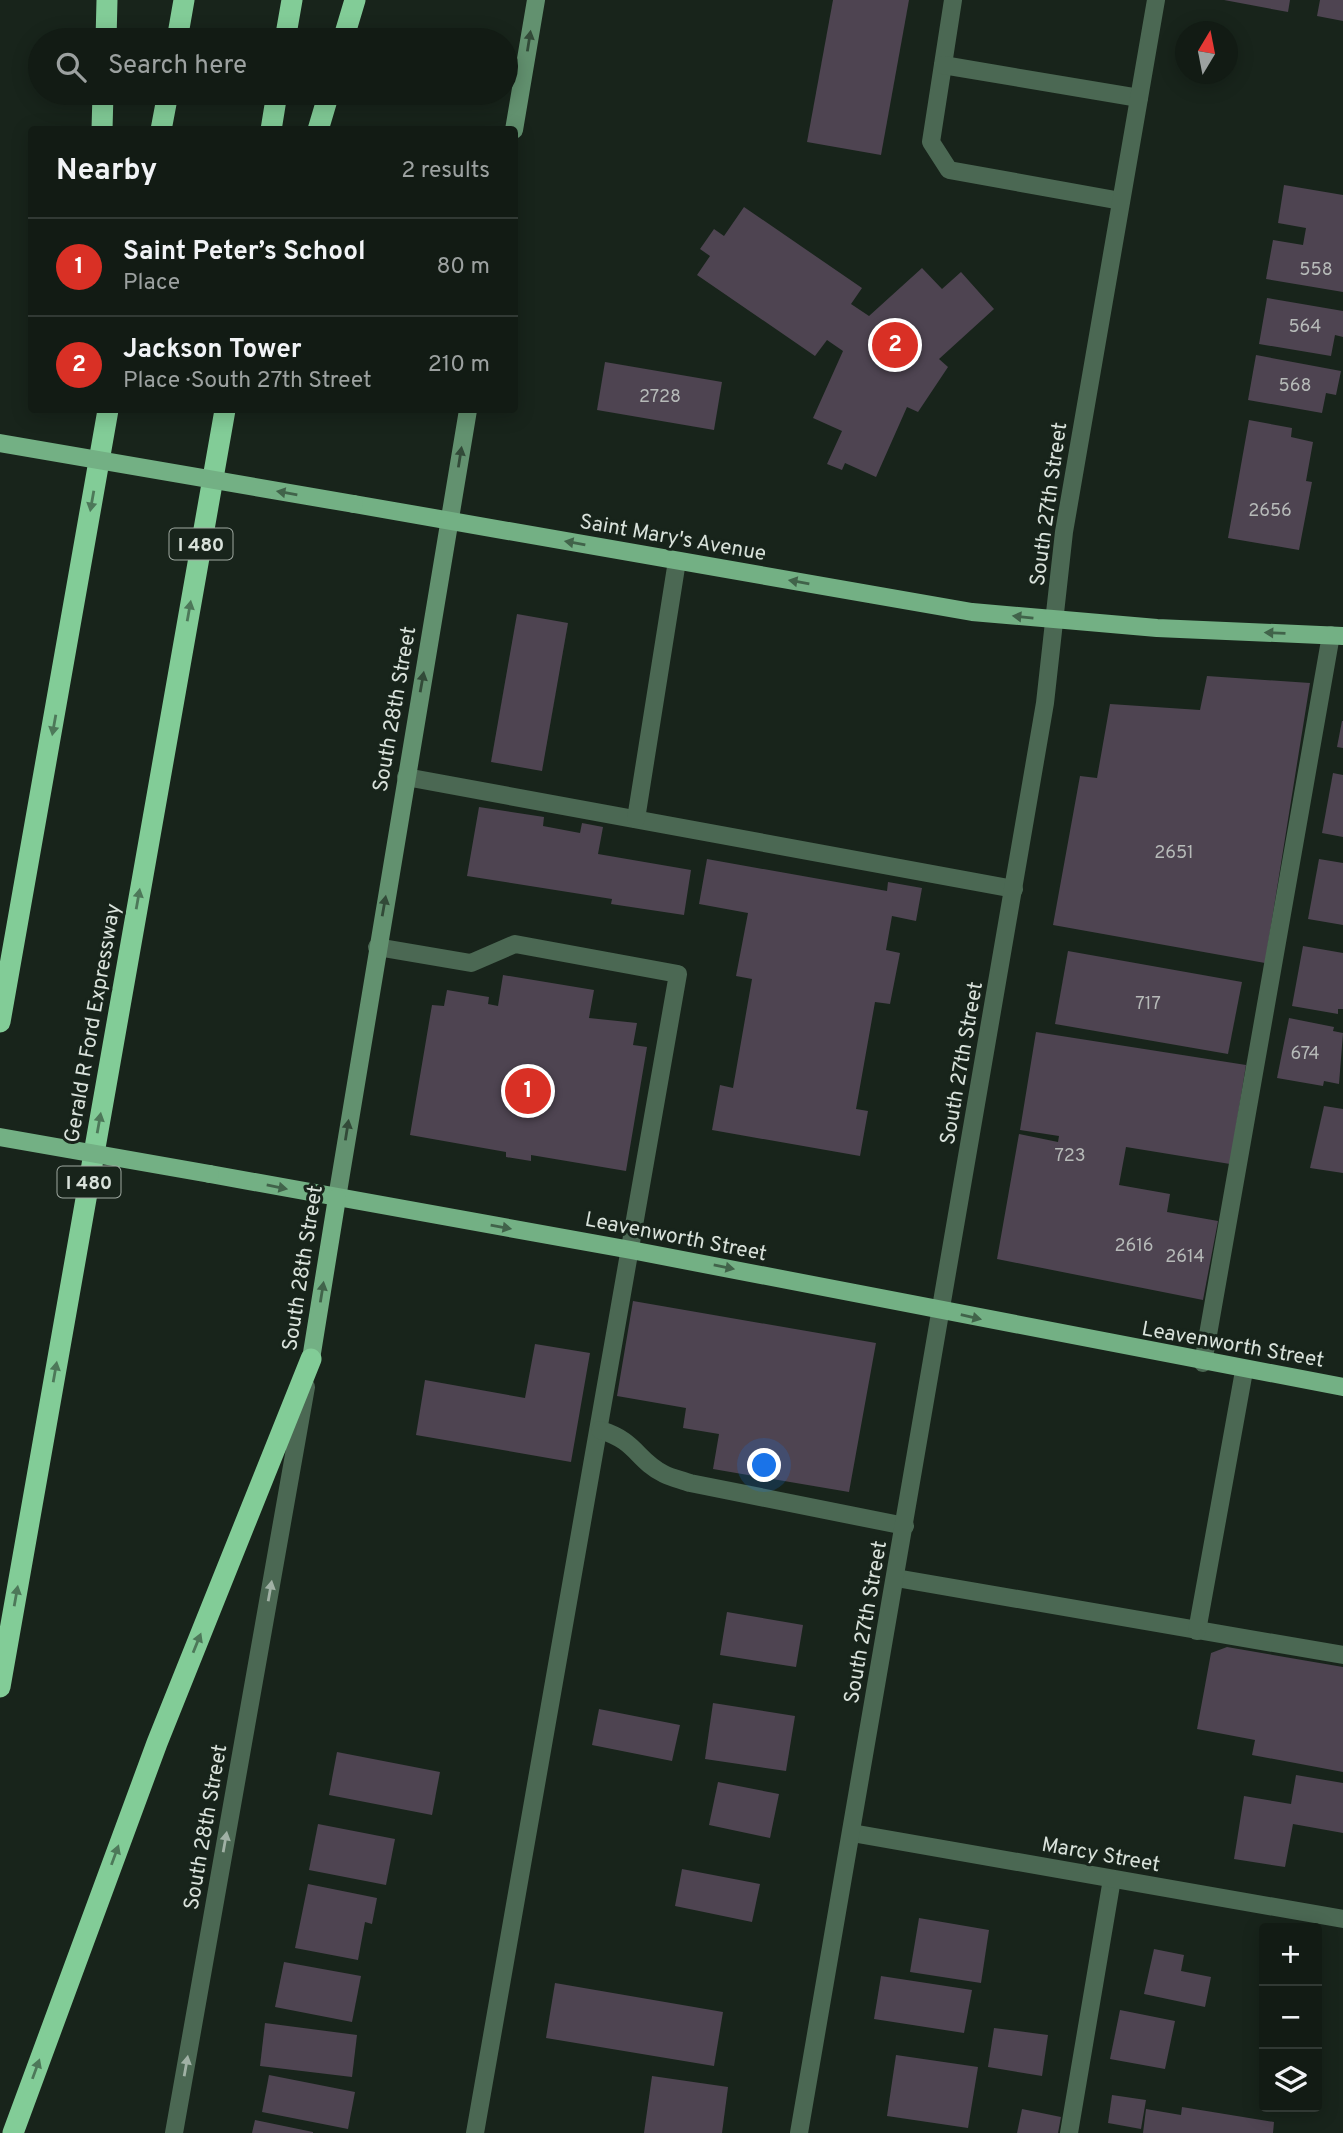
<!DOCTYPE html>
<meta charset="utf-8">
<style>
body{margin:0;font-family:Overpass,sans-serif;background:#1f2822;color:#f1f3f6}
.controls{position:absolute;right:21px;bottom:21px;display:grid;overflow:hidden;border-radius:7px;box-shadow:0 4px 18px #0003}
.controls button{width:63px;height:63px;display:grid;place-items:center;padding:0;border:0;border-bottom:2px solid #313934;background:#121b14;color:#f1f3f6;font:35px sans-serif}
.compass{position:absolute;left:1175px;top:21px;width:63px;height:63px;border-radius:50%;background:#121b14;box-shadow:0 4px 18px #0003;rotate:10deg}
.you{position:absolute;left:765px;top:1466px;width:24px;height:24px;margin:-18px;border:5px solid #fff;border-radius:50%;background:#1a73e8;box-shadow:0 0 0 10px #1a73e833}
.badge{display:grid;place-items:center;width:46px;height:46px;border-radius:50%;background:#d93025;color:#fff;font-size:23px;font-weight:700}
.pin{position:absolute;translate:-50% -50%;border:4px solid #fff;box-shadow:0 2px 7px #0006}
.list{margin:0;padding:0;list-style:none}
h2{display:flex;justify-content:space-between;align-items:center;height:91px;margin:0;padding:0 28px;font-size:30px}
h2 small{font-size:23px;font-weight:400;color:#9ca1a0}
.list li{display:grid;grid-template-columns:46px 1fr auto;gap:21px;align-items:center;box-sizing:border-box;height:98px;padding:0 28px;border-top:2px solid #313934}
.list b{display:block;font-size:26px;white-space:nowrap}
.list p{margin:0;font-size:23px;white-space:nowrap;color:#9ca1a0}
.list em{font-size:23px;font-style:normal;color:#9ca1a0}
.icon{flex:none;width:38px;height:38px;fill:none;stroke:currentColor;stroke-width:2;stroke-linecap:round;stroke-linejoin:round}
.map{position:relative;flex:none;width:1343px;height:2133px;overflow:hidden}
.search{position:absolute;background:#121b14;box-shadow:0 4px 18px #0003;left:28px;top:28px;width:490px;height:77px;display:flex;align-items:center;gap:18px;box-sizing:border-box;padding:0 24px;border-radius:38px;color:#9ca1a0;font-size:26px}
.panel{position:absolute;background:#121b14;box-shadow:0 4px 18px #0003;left:28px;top:126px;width:490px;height:287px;border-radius:7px}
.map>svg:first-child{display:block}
</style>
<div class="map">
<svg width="1343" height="2133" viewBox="0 0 1343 2133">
<rect width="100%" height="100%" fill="#18241b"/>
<g fill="#4e4451">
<path d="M833 0H909L881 155 807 142Z"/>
<path d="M1224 0H1290L1288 12Z"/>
<path d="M1320 0H1343V21L1317 16Z"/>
<path d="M1284 185 1343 195V292L1266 279 1273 240 1303 245 1306 228 1278 223Z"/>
<path d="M744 207 862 288 851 304 869 316 922 268 942 289 961 272 994 309 939 359 948 367 918 412 907 407 876 477 845 463 842 470 827 464 842 431 813 418 843 351 827 340 815 356 697 275 710 256 700 249 714 229 724 236Z"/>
<path d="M1267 298 1343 311V337L1335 335 1331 356 1259 344Z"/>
<path d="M1256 355 1341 371 1336 395 1326 393 1322 413 1248 400Z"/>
<path d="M605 362 722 382 714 430 597 410Z"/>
<path d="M1249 420 1292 428 1291 437 1313 442 1306 481 1312 482 1299 550 1228 538Z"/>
<path d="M517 614 568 623 542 771 491 762Z"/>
<path d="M1207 676 1310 683 1265 963 1053 925 1080 776 1097 778 1110 704 1200 710Z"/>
<path d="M1342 721H1343V748L1337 747Z"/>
<path d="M1333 773 1343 775V837L1322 833Z"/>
<path d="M479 807 544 817 543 826 580 833 582 823 603 827 598 854 691 870 684 915 611 904 612 899 467 876Z"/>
<path d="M707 859 887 891 888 882 922 888 916 921 892 916 886 950 900 953 890 1004 875 1002 856 1109 868 1111 860 1156 712 1130 720 1085 733 1088 752 979 736 976 748 913 699 904Z"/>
<path d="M1319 859 1343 863V925L1308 919Z"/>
<path d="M1303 946 1343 953V1009H1338V1014L1292 1006Z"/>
<path d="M1068 951 1242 982 1228 1054 1055 1024Z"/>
<path d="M503 975 594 990 589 1018 637 1023 633 1045 647 1047 626 1171 531 1155V1161L506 1157V1152L410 1135 432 1005 444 1006 447 990 489 997 488 1004 498 1006Z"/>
<path d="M1289 1018 1334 1027 1333 1031 1343 1033 1339 1084 1324 1081 1323 1086 1277 1078Z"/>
<path d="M1036 1032 1246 1065 1230 1164 1126 1147 1119 1185 1170 1194 1167 1212 1218 1221 1203 1300 997 1259 1019 1134 1058 1142 1059 1136 1020 1130Z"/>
<path d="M1324 1106 1343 1109V1173L1310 1168Z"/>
<path d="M633 1301 876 1343 849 1492 713 1469 719 1434 683 1428 686 1408 617 1396Z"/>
<path d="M535 1344 590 1353 571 1462 416 1435 425 1380 525 1398Z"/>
<path d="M727 1612 803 1625 796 1667 720 1655Z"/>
<path d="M1227 1647 1343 1667V1772L1252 1755 1255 1740 1197 1729 1211 1653Z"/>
<path d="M713 1703 795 1716 786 1771 705 1759Z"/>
<path d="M599 1709 680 1725 672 1761 592 1745Z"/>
<path d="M337 1752 440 1772 432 1815 329 1795Z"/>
<path d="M1296 1775 1343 1783V1833L1293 1824 1285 1867 1234 1859 1244 1796 1291 1804Z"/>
<path d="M718 1782 779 1794 770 1838 709 1825Z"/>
<path d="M318 1824 395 1839 386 1885 309 1870Z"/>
<path d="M682 1869 760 1884 752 1922 675 1906Z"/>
<path d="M308 1884 377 1898 372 1924 365 1922 358 1960 295 1948Z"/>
<path d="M919 1918 989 1930 981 1983 910 1972Z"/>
<path d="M1154 1949 1184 1955 1181 1971 1211 1977 1205 2007 1144 1994Z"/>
<path d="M284 1962 361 1976 352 2022 275 2007Z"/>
<path d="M881 1976 972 1990 964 2033 874 2019Z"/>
<path d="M555 1983 723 2012 714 2066 546 2038Z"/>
<path d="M1120 2010 1175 2021 1165 2069 1110 2059Z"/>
<path d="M265 2023 357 2035 352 2077 260 2066Z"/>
<path d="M994 2028 1048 2035 1042 2076 988 2067Z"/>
<path d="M896 2055 978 2067 968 2128 887 2116Z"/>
<path d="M269 2075 355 2092 348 2129 262 2112Z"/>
<path d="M652 2076 728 2087 722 2133H644Z"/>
<path d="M1112 2095 1146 2100 1141 2129 1108 2123Z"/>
<path d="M1182 2107 1274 2122 1273 2133H1143L1146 2109 1181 2115Z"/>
<path d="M1022 2109 1061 2117 1058 2133H1017Z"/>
<path d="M255 2120 313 2132V2133H252Z"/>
</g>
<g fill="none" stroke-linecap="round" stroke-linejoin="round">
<g stroke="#4b6853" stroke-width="18">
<path d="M953 0 931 142 949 170 1121 201"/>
<path d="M943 65 1139 98"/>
<path d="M406 777 1014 889"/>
<path d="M636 819 677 561"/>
<path d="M377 947 471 963 515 944 678 974 475 2133"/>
<path d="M1203 1363 1331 635"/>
<path d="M600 1430C637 1441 636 1460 664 1474 672 1478 682 1480 690 1483L905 1526"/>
<path d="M896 1578 1343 1655"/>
<path d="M1197 1631 1244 1371"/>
<path d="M1069 2133 1112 1879"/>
</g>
<g stroke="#4b6853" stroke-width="18">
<path d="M852 1833 1343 1919"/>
<path d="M174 2133 306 1387"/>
<path d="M799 2133 1045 703 1064 532 1156 0"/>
</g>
<g stroke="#62916f" stroke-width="18">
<path d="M514 130 536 0"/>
<path d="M337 1198 468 410"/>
</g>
<g stroke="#73b084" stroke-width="18">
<path d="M354 504 972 612 1157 628 1343 636"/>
<path d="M210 1174 631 1250 1343 1387"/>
<path d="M311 1359 337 1198"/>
</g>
<g stroke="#82cc97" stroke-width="21">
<path d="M106 40 107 0"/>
<path d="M177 40 184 0"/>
<path d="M285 40 292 0"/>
<path d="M343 40 355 0"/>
<path d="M102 130 103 93"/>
<path d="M161 130 168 93"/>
<path d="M271 130 277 93"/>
<path d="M318 130 329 93"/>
<path d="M0 1022 108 410"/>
<path d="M0 1687 225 410"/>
<path d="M13 2133 157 1743 311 1359"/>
</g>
<g stroke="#73b084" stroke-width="18">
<path d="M0 443 354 504"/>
<path d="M0 1137 210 1174"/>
</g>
</g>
<defs><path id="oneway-solid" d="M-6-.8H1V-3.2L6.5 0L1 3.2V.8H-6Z" transform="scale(1.75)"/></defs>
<g fill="#324a38">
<use href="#oneway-solid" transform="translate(529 41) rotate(-81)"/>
<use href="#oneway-solid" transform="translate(460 457) rotate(-81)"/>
<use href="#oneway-solid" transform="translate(422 682) rotate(-80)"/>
<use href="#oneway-solid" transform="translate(384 906) rotate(-80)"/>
<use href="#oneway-solid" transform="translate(347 1130) rotate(-81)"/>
</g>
<g fill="#41634a">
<use href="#oneway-solid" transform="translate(287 493) rotate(-170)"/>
<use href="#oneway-solid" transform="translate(575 543) rotate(-170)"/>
<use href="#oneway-solid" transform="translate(799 582) rotate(-170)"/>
<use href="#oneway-solid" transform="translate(1023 617) rotate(-174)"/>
<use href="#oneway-solid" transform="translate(1275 633) rotate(-178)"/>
<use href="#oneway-solid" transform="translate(277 1187) rotate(11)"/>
<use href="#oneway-solid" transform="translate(501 1227) rotate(10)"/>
<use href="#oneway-solid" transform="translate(724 1267) rotate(11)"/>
<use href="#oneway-solid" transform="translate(322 1292) rotate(-81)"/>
<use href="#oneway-solid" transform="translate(971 1317) rotate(13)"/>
</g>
<g fill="#4d7859">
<use href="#oneway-solid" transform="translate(92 501) rotate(100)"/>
<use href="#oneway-solid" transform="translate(189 611) rotate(-80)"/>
<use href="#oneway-solid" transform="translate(54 725) rotate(100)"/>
<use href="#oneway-solid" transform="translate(138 899) rotate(-80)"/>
<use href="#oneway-solid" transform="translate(99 1123) rotate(-80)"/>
<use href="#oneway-solid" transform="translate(55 1372) rotate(-80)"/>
<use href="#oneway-solid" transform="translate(16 1596) rotate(-80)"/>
<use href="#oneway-solid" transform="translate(197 1643) rotate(-68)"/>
<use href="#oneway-solid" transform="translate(115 1855) rotate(-70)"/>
<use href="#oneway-solid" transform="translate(36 2069) rotate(-70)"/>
</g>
<g fill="#a0b1a5">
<use href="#oneway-solid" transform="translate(270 1591) rotate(-80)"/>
<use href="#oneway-solid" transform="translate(225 1842) rotate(-80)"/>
<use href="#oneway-solid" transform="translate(186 2066) rotate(-80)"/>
</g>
<g text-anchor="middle" stroke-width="6" stroke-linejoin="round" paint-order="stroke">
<g font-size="18" fill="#b6bab8">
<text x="1316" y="275">558</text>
<text x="1305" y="332">564</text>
<text x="1295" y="391">568</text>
<text x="660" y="402">2728</text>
<text x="1270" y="516">2656</text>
<text x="1174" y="858">2651</text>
<text x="1148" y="1009">717</text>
<text x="1305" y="1059">674</text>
<text x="1070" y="1161">723</text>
<text x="1134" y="1251">2616</text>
<text x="1185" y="1262">2614</text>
</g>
<g fill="#18241b" stroke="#9fa9a1" stroke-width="2">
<rect x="169.5" y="528.5" width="63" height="31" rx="5"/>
<rect x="57.5" y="1166.5" width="63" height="31" rx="5"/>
</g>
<g font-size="19" font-weight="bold" fill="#d9e2db">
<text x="201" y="551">I 480</text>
<text x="89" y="1189">I 480</text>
</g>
<g font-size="21" fill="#d9e2db" stroke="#18241b">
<text transform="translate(1048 504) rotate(-82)" y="7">South 27th Street</text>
<text transform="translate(673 537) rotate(10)" y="7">Saint Mary's Avenue</text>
<text transform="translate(394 709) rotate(-80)" y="7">South 28th Street</text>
<text transform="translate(92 1023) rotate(-80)" y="7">Gerald R Ford Expressway</text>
<text transform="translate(961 1063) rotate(-80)" y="7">South 27th Street</text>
<text transform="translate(676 1236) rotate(11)" y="7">Leavenworth Street</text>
<text transform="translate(302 1268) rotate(-81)" y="7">South 28th Street</text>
<text transform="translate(1233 1344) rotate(10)" y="7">Leavenworth Street</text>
<text transform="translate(865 1622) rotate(-80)" y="7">South 27th Street</text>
<text transform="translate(205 1827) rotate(-80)" y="7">South 28th Street</text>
<text transform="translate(1101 1854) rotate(10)" y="7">Marcy Street</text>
</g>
</g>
</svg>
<div class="controls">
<button>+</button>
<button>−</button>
<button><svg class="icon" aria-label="layers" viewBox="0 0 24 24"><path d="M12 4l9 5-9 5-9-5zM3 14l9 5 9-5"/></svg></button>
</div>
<svg class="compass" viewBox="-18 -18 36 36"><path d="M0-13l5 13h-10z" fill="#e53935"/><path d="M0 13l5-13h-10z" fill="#9ca1a0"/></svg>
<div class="you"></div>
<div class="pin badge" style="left:528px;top:1091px">1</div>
<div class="pin badge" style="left:895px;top:345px">2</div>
<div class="search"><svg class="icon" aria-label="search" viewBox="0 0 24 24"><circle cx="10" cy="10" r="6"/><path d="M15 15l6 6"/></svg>Search here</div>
<section class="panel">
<h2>Nearby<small>2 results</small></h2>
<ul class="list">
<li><span class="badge">1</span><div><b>Saint Peter’s School</b><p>Place</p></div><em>80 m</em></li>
<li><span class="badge">2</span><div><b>Jackson Tower</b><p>Place · South 27th Street</p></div><em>210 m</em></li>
</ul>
</section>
</div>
